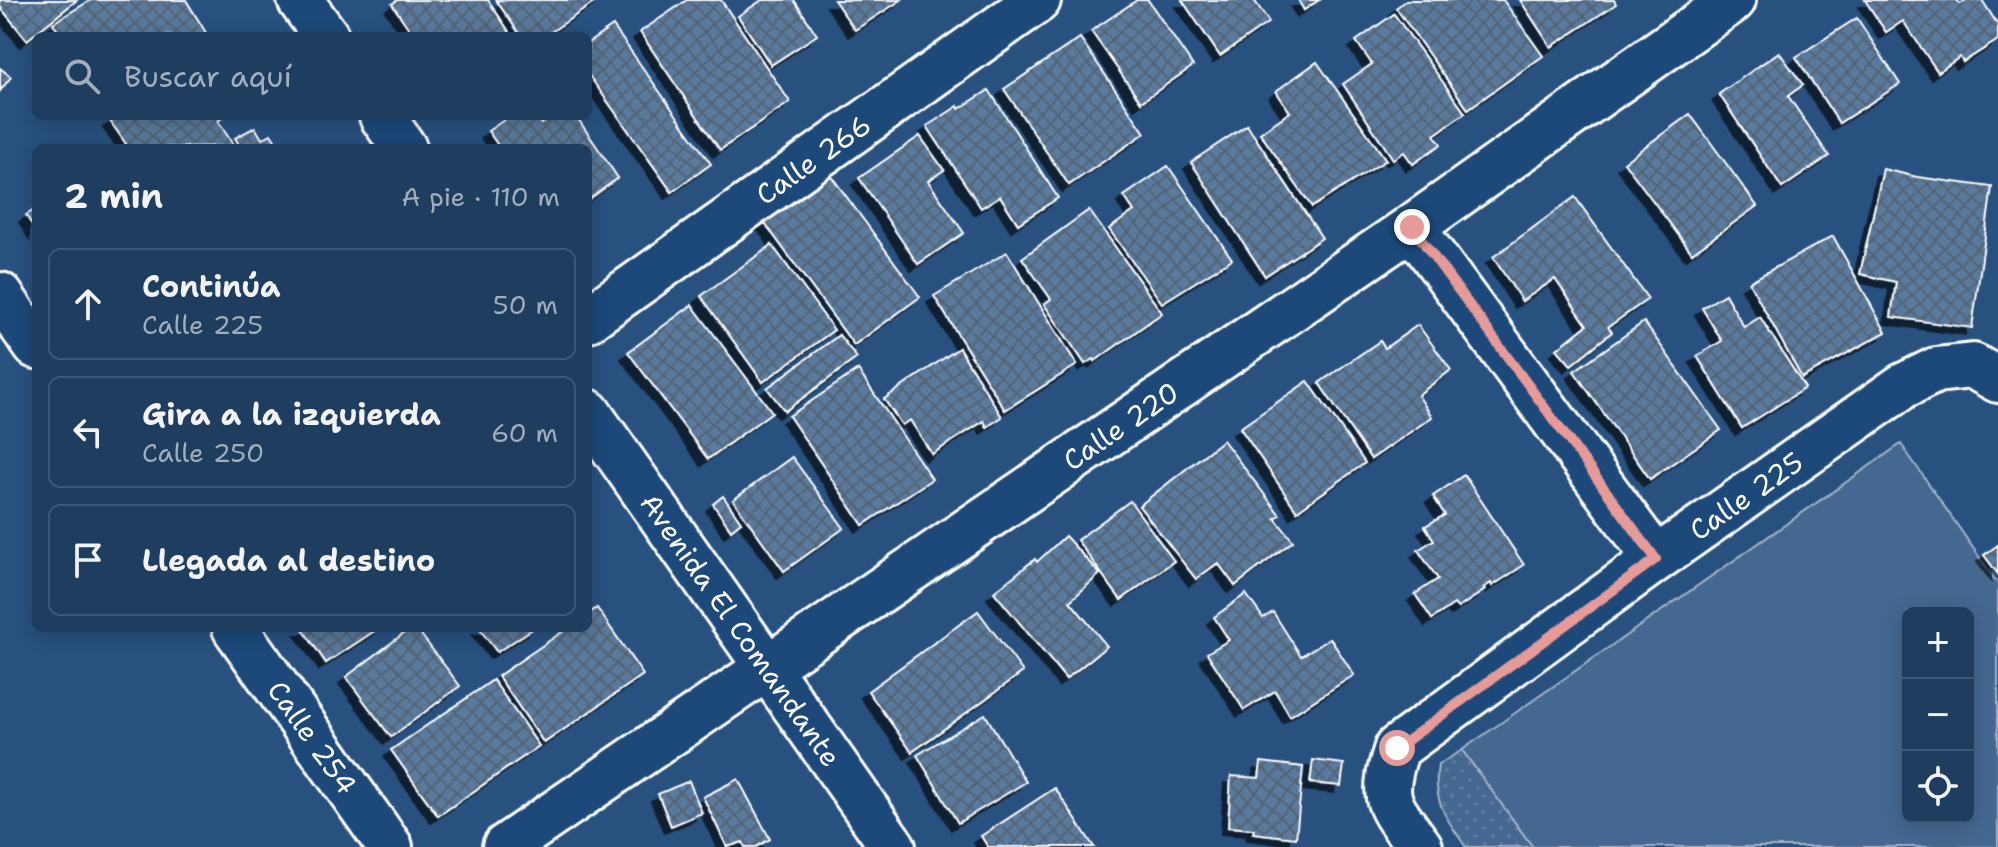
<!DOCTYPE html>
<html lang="es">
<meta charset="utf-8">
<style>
body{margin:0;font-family:"Shantell Sans",sans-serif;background:#264465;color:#f1f3f6}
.controls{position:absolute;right:24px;bottom:24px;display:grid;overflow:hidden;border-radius:12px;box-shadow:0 4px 20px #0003}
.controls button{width:72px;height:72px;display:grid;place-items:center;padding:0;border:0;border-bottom:2px solid #3c5674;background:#1e3d5f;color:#f1f3f6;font:40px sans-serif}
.stop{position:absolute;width:24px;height:24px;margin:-18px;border:6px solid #e69b98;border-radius:50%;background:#fff}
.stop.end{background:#e69b98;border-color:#fff;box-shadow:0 2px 8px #0008}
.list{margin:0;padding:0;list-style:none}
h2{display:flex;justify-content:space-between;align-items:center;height:104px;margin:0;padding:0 32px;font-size:34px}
h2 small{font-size:26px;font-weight:400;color:#a1aebd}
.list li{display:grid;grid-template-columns:52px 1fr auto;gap:24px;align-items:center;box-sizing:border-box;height:112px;margin:0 16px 16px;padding:0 16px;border:2px solid #3c5674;border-radius:12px}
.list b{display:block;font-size:30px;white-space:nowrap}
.list p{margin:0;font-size:26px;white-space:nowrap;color:#a1aebd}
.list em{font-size:26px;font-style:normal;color:#a1aebd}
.icon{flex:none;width:44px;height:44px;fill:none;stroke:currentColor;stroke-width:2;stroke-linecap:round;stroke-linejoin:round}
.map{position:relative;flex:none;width:1998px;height:847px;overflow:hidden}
.search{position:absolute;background:#1e3d5f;box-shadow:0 4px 20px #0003;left:32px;top:32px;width:560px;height:88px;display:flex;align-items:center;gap:20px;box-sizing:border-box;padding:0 28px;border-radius:12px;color:#a1aebd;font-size:30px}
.panel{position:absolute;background:#1e3d5f;box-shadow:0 4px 20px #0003;left:32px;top:144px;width:560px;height:488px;border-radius:12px}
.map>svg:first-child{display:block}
</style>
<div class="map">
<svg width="1998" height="847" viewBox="0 0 1998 847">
<defs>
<pattern id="grass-dots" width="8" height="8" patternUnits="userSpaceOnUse" patternTransform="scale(2)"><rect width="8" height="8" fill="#446890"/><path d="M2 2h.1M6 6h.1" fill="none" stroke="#607fa1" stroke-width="1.8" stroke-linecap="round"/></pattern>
<pattern id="building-cross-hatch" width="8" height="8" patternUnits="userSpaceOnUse" patternTransform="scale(2)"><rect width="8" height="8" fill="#5a7a9d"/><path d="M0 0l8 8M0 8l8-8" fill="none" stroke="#536374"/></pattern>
<filter id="shadow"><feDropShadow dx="-7" dy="7" stdDeviation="0" flood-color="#0009"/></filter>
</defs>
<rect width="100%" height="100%" fill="#28517f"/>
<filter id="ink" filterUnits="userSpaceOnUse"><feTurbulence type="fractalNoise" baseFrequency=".0125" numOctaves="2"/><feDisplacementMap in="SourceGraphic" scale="16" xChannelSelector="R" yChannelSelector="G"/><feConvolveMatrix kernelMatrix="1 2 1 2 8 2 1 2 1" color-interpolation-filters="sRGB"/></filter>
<g filter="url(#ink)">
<path fill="url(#grass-dots)" stroke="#a2b4c8" stroke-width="2" d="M1462 750 1533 847H1466C1446 819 1432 800 1438 765Z"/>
<path fill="#446890" stroke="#a2b4c8" stroke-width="2" fill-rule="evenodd" d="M1901 444 1998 584V847H1533L1462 750ZM1908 613H1968V817H1908Z"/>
<g fill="url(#building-cross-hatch)" stroke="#fff" stroke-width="2" filter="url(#shadow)">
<path d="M0 0H77L27 40 0 7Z"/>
<path d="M91 0H186L208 36H61L53 23Z"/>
<path d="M398 0H488L512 36H414L392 4Z"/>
<path d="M496 0H598L545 36H521Z"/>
<path d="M687 0H721L790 102 720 150 640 32Z"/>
<path d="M762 0H794L817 35 771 65 738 16Z"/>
<path d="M834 0H901L855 30Z"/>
<path d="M1137 0H1148L1193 66 1141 102 1091 31Z"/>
<path d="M1182 0H1254L1269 22 1220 56Z"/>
<path d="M1298 0H1319L1304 10Z"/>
<path d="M1406 0H1503L1543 56 1468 109 1396 8Z"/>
<path d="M1520 0H1614L1616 4 1551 47Z"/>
<path d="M1865 0H1957L1960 4 1966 0H1982L1998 25V40L1963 62 1960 57 1938 72 1903 21 1886 32Z"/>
<path d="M1394 14 1465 113 1434 135 1441 144 1413 164 1404 152 1393 159 1343 84 1372 64 1356 41Z"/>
<path d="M1857 18 1900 84 1839 123 1796 57Z"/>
<path d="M613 26 711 164 672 192 588 74V43Z"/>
<path d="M1080 38 1145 133 1069 185 1004 89Z"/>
<path d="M1779 52 1803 85 1788 96 1829 156 1782 188 1719 94Z"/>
<path d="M1317 62 1386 160 1312 207 1260 133 1290 112 1276 91Z"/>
<path d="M0 68 11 77 0 91Z"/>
<path d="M989 90 1058 198 1018 224 1000 196 981 208 927 126 958 106 959 109Z"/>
<path d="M1690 114 1757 206 1692 253 1624 162Z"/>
<path d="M118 116H225L218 121 234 146 129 148 110 121Z"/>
<path d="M510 116H536L541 124 553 116H576L618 178 588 200V148H500L488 131Z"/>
<path d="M1247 125 1322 238 1265 276 1191 162Z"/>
<path d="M255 127 262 139 271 134 280 148H241L235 138Z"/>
<path d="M920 136 944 170 928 181 964 233 918 264 859 178Z"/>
<path d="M1168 166 1232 259 1162 303 1109 229 1134 211 1124 196Z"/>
<path d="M1883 169 1917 177 1992 187 1972 328 1891 317 1896 282 1860 274Z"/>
<path d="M827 170 920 297 854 345 761 218Z"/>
<path d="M1575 197 1648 299 1608 327 1612 332 1571 365 1557 349 1587 325 1555 279 1522 301 1493 257Z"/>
<path d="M36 209V232L26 215Z"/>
<path d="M1089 210 1162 313 1095 361 1094 359 1085 364 1044 304 1051 299 1022 258Z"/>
<path d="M1833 236 1886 332 1802 378 1749 282Z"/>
<path d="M772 245 834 330 763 382 701 296Z"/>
<path d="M1007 252 1077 365 1005 410 934 296Z"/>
<path d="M1725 294 1744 327 1760 317 1805 388 1742 428 1697 356 1722 341 1702 308Z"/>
<path d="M692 305 772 412 708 459 628 352Z"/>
<path d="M1644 322 1721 430 1650 479 1574 371Z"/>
<path d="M1418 325 1451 370 1418 395 1432 417 1371 459 1319 383 1380 341 1385 348Z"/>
<path d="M839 335 857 358 785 411 767 388Z"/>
<path d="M959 348 1002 417 987 427 984 421 932 454 910 420 902 425 884 399Z"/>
<path d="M858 370 932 479 863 525 789 416Z"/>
<path d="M1308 381 1365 463 1297 511 1240 428Z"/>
<path d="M1223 440 1280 515 1275 518 1293 541 1235 586 1218 563 1196 579 1139 506Z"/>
<path d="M792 457 844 528 784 571 733 500Z"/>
<path d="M1464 475 1524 565 1492 586 1491 583 1483 588 1485 590 1458 608 1454 604 1432 619 1415 594 1438 579 1418 550 1434 540 1425 526 1445 515 1433 496Z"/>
<path d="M723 496 741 522 731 530 713 504Z"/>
<path d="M1130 501 1174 561 1121 600 1077 540Z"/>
<path d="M1065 536 1100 574 1070 601 1107 646 1066 679 994 592 1035 559 1037 562Z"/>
<path d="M1998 545V574L1984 555Z"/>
<path d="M1246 594 1263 618 1273 612 1301 656 1330 638 1354 675 1290 716 1275 691 1244 710 1207 653 1229 640 1214 617Z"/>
<path d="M597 608 643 675 544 743 498 676 568 628H588V614Z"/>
<path d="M978 611 1023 672 912 752 868 691Z"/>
<path d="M302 628H379L326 663Z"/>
<path d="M411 628H416L460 686 391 737 346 677Z"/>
<path d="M479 628H534L497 652Z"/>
<path d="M493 680 539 746 438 816 391 750Z"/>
<path d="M985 714 1026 782 958 823 917 755Z"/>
<path d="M1313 760 1344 764 1341 786 1310 783Z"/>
<path d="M1261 762 1303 767 1296 838 1253 833 1254 829 1228 827 1231 776 1259 778Z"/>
<path d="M738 779 770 839 756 847H745L743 842 727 847 703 797Z"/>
<path d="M689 781 702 813 671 826 658 794Z"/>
<path d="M1055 788 1094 847H988L981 836Z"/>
</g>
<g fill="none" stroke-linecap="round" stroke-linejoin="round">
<defs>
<g id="minor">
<path d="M300 0 326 36"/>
<path d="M382 116 404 148"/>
<path d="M1412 227 1656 559"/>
<path d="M0 295 36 346"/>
<path id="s1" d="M588 319 1038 0"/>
<path id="s2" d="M588 412 893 847"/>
<path id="s3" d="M235 628 390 847"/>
<path id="s4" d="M505 847 1412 227 1733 0"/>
<path id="s5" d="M1420 847C1389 804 1379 802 1397 748L1656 559 1903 386 1936 370 1973 366 1998 380"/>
</g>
</defs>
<use href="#minor" stroke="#fff" stroke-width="50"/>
<use href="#minor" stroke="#1f4a7a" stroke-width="44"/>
</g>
</g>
<g fill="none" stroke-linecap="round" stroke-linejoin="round" filter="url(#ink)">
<path stroke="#e69b98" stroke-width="10" d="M1397 748 1656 559 1412 227"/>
</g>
<g text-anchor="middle" stroke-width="6" stroke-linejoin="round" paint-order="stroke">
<g font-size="28" fill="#fff" stroke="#1f4a7a">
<text dy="10" stroke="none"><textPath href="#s1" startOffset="276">Calle 266</textPath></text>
<text dy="10" stroke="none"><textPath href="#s4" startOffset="746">Calle 220</textPath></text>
<text dy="10" stroke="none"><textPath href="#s5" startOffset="540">Calle 225</textPath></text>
<text dy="10" stroke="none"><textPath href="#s2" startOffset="266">Avenida El Comandante</textPath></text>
<text dy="10" stroke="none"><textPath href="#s3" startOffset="134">Calle 254</textPath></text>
</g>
</g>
</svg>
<div class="controls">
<button>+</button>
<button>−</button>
<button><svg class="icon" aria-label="locate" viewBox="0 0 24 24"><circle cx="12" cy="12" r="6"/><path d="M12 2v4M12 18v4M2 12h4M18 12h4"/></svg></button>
</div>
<div class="stop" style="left:1397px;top:748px"></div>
<div class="stop end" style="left:1412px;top:227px"></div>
<div class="search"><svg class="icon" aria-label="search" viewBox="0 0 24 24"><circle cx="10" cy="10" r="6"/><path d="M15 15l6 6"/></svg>Buscar aquí</div>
<section class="panel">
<h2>2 min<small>A pie · 110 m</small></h2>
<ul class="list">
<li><svg class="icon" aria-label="ahead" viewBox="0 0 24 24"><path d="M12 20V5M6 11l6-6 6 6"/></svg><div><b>Continúa</b><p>Calle 225</p></div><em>50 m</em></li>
<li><svg class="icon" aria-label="left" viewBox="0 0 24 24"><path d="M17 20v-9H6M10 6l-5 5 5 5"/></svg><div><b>Gira a la izquierda</b><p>Calle 250</p></div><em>60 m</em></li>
<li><svg class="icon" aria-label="arrive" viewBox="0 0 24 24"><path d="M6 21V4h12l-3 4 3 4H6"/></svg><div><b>Llegada al destino</b></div></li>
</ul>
</section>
</div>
